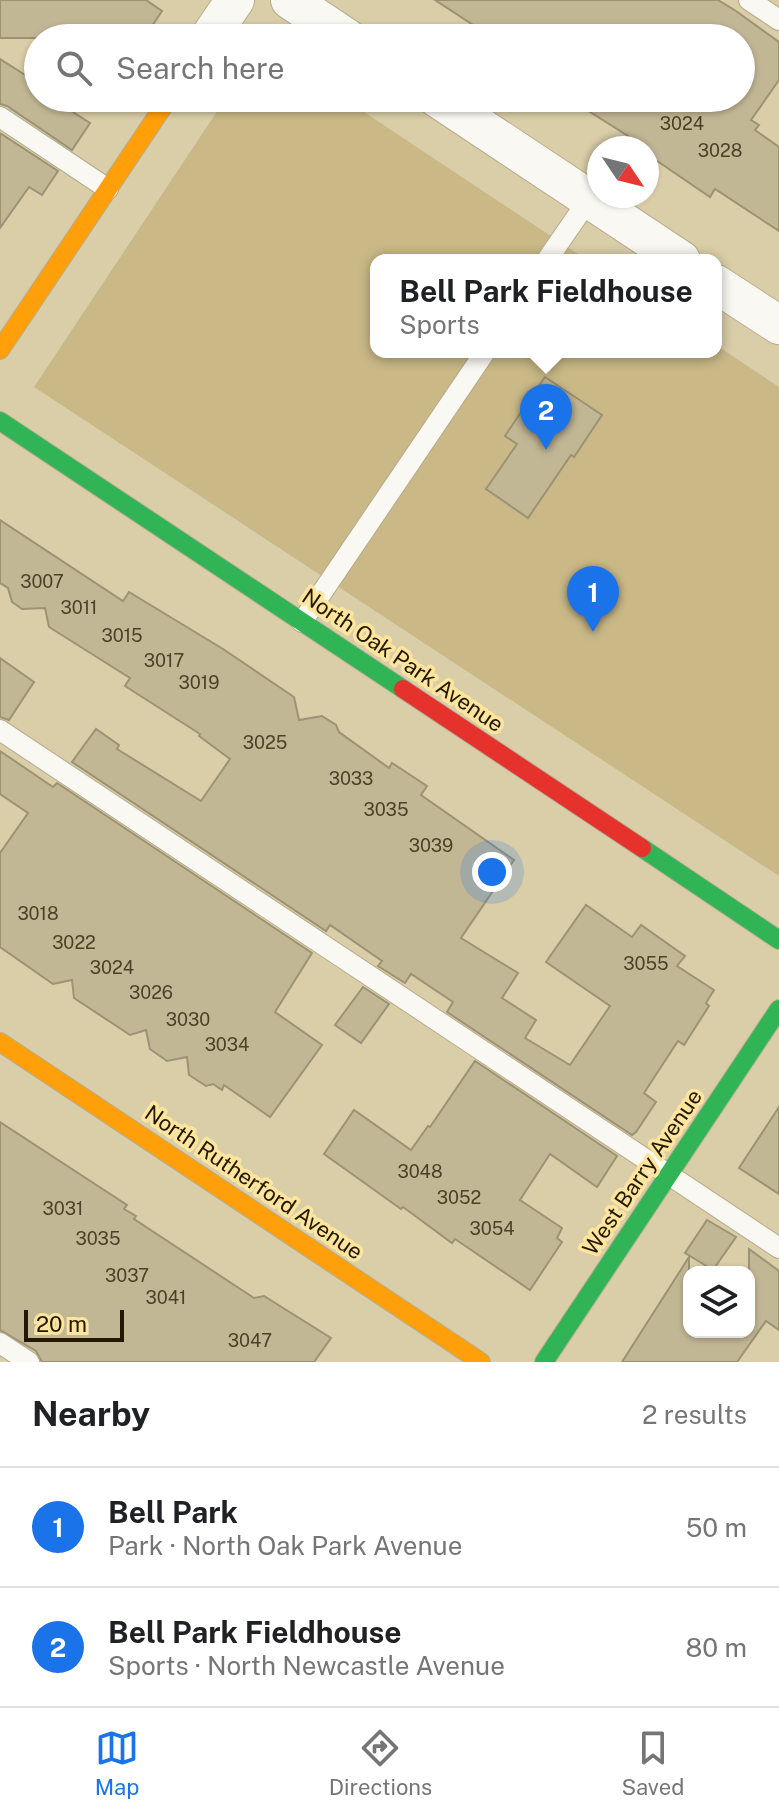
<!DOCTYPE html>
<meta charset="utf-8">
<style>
body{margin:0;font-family:"Public Sans",sans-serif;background:#f6f6f6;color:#202124}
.controls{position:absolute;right:24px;bottom:24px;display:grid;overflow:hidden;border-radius:16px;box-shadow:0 2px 6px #0004}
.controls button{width:72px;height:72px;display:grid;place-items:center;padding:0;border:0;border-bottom:2px solid #e0e0e0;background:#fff;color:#202124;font:40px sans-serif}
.compass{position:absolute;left:587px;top:136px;width:72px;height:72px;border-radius:50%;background:#fff;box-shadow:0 2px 6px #0004;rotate:125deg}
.scale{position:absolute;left:24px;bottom:20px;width:100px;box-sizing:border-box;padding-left:8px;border:4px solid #231900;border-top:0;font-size:22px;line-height:28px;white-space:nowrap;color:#231900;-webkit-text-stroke:6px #fee59e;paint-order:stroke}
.you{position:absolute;left:492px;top:872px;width:28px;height:28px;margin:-20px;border:6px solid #fff;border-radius:50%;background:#1a73e8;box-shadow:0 0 0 12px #1a73e833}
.badge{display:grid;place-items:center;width:52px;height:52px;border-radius:50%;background:#1a73e8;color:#fff;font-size:26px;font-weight:700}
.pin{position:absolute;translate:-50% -66px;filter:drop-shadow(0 2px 4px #0008)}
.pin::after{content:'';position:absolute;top:42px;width:28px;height:24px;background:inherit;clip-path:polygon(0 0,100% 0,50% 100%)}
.popup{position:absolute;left:370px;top:254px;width:352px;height:104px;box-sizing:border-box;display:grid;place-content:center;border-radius:16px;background:#fff;filter:drop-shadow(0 2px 6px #0005);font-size:26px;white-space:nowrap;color:#757577}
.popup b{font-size:30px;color:#202124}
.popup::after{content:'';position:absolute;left:50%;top:100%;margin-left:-16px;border:16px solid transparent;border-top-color:#fff}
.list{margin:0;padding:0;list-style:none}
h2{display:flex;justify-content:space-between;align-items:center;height:104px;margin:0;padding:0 32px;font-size:34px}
h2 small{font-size:26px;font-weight:400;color:#757577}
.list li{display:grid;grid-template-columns:52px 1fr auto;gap:24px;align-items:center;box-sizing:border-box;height:120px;padding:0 32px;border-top:2px solid #e0e0e0}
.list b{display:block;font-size:30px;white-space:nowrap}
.list p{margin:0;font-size:26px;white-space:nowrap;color:#757577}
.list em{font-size:26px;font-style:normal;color:#757577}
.icon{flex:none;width:44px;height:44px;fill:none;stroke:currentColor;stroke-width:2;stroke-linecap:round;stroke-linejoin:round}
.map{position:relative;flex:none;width:779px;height:1362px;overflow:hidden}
.search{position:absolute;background:#fff;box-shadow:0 2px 6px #0004;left:24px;right:24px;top:24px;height:88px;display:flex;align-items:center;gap:20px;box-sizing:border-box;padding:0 28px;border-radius:44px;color:#757577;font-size:30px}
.sheet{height:344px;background:#fff}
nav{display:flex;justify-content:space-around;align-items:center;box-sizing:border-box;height:112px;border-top:2px solid #e0e0e0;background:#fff;font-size:22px;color:#757577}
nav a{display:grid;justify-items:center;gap:4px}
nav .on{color:#1a73e8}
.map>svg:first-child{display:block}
</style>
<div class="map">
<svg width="779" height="1362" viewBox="0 0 779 1362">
<rect width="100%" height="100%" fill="#dacea8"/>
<path fill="#cab987" d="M226 98H343L587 260H376V352H716V345L779 387V876L34 387Z"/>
<g fill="#c2b795" stroke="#9c9374" stroke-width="2">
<path d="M0 0H146L162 11 144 38H0Z"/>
<path d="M435 0H718L736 11 779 42V80L751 120 759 125 755 130 779 147V231L715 189 710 197 647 154V148L568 98H741V38H493Z"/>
<path d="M0 59 38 83V98H51L90 123 72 150 7 106 0 104Z"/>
<path d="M0 133 58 171 42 195 29 187 0 228Z"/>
<path d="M545 377 602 415 574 457 571 455 528 518 486 489 517 444 505 436Z"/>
<path d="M0 520 123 601 129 592 223 649 294 697 299 720 322 716 336 725 339 732 389 768 392 763 427 786 421 795 514 860 461 938 518 973 502 998 536 1020 525 1038 570 1065 610 1006 546 962 586 905 632 937 641 925 685 956 677 966 714 990 706 1003 709 1006 684 1045 678 1041 644 1093 656 1102 636 1132 632 1135 447 1012 453 1002 411 974 405 983 378 966 382 961 330 925 326 931 72 762 96 729 119 745 117 749 201 801 230 759 199 736 200 734 125 686 130 678 49 627 45 608 22 609 12 602 8 588 0 583Z"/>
<path d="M0 658 34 682 9 720 0 717Z"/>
<path d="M0 751 53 787 57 783 312 953 275 1012 322 1045 270 1117 224 1085 222 1090 213 1084 206 1086 189 1075 187 1057 167 1061 150 1049 146 1030 130 1035 74 998 72 980 53 984 0 947V853L28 813 0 794Z"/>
<path d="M363 987 389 1004 361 1043 335 1025Z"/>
<path d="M475 1061 617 1156 597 1187 550 1154 520 1200 562 1228 557 1238 562 1242 530 1290 455 1239 452 1243 403 1207 401 1209 324 1154 354 1110 411 1150 428 1126 430 1127Z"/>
<path d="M779 1107V1194L739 1168Z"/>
<path d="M0 1122 127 1205 124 1209 136 1216 134 1219 254 1298 264 1296 331 1338 314 1362H42L36 1351 0 1330Z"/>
<path d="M707 1220 736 1237 713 1270 685 1253Z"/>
<path d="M749 1249 779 1271V1330L766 1321 737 1362H622L689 1257V1332H749Z"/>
</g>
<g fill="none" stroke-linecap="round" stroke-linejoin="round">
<defs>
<g id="lane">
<path d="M749 0 779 20"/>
<path d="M0 117 108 189"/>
<path d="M547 260 589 199"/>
<path d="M302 622 485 352"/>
<path d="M0 730 779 1248"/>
<path d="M0 1343 29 1362"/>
</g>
<g id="street">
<path d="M290 0 347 38"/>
<path d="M209 38 235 0"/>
<path d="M437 98 681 260"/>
<path d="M716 284 779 325"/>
</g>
<g id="fast">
<path d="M0 421 403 689"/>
<path d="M642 848 779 940"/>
<path d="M544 1362 779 1009"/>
</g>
<g id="slow">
<path d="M0 350 169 98"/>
<path d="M0 1042 481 1362"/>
</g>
<path id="jam" d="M403 689 642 848"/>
</defs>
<use href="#lane" stroke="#b6ac8e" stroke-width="22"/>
<use href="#street" stroke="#b6ac8e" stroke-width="40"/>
<use href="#fast" stroke="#b6ac8e" stroke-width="20"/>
<use href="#slow" stroke="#b6ac8e" stroke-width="20"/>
<use href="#jam" stroke="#b6ac8e" stroke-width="20"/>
<use href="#lane" stroke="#f9f8f2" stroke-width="20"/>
<use href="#street" stroke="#f9f8f2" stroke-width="38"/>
<use href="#fast" stroke="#30b455" stroke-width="18"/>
<use href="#slow" stroke="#ff9f0a" stroke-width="18"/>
<use href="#jam" stroke="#e5322d" stroke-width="18"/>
</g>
<g text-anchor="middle" stroke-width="7" stroke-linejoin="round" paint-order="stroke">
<g font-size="18" fill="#4c4126">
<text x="682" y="130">3024</text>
<text x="720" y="157">3028</text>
<text x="42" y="588">3007</text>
<text x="79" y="614">3011</text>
<text x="122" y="642">3015</text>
<text x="164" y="667">3017</text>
<text x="199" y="689">3019</text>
<text x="265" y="749">3025</text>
<text x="351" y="785">3033</text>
<text x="386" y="816">3035</text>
<text x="431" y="852">3039</text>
<text x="38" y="920">3018</text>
<text x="74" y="949">3022</text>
<text x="646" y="970">3055</text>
<text x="112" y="974">3024</text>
<text x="151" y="999">3026</text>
<text x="188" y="1026">3030</text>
<text x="227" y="1051">3034</text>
<text x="420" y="1178">3048</text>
<text x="459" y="1204">3052</text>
<text x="63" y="1215">3031</text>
<text x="492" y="1235">3054</text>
<text x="98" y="1245">3035</text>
<text x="127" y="1282">3037</text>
<text x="166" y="1304">3041</text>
<text x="250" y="1347">3047</text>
</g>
<g font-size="22" fill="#231900" stroke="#fee59e">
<text transform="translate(403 660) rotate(34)" y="8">North Oak Park Avenue</text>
<text transform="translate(642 1172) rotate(-56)" y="8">West Barry Avenue</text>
<text transform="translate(254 1182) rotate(34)" y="8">North Rutherford Avenue</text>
</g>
</g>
</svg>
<div class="controls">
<button><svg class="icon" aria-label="layers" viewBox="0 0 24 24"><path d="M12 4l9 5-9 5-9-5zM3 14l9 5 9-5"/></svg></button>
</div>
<svg class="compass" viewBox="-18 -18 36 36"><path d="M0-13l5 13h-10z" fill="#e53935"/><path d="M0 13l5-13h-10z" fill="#757577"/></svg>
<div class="scale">20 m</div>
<div class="you"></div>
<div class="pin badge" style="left:593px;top:632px">1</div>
<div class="pin badge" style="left:546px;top:450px">2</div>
<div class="popup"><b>Bell Park Fieldhouse</b>Sports</div>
<div class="search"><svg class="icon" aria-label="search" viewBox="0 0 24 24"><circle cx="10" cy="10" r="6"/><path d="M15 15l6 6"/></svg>Search here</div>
</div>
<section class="sheet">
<h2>Nearby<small>2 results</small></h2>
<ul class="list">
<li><span class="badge">1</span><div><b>Bell Park</b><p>Park · North Oak Park Avenue</p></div><em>50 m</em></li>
<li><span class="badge">2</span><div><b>Bell Park Fieldhouse</b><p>Sports · North Newcastle Avenue</p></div><em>80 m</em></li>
</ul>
</section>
<nav>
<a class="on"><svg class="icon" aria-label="map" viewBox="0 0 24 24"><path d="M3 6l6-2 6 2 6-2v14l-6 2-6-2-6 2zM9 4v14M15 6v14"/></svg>Map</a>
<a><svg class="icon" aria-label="directions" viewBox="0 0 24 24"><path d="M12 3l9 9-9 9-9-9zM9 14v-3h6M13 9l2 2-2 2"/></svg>Directions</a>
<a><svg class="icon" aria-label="saved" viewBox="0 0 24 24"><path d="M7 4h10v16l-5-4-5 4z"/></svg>Saved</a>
</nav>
